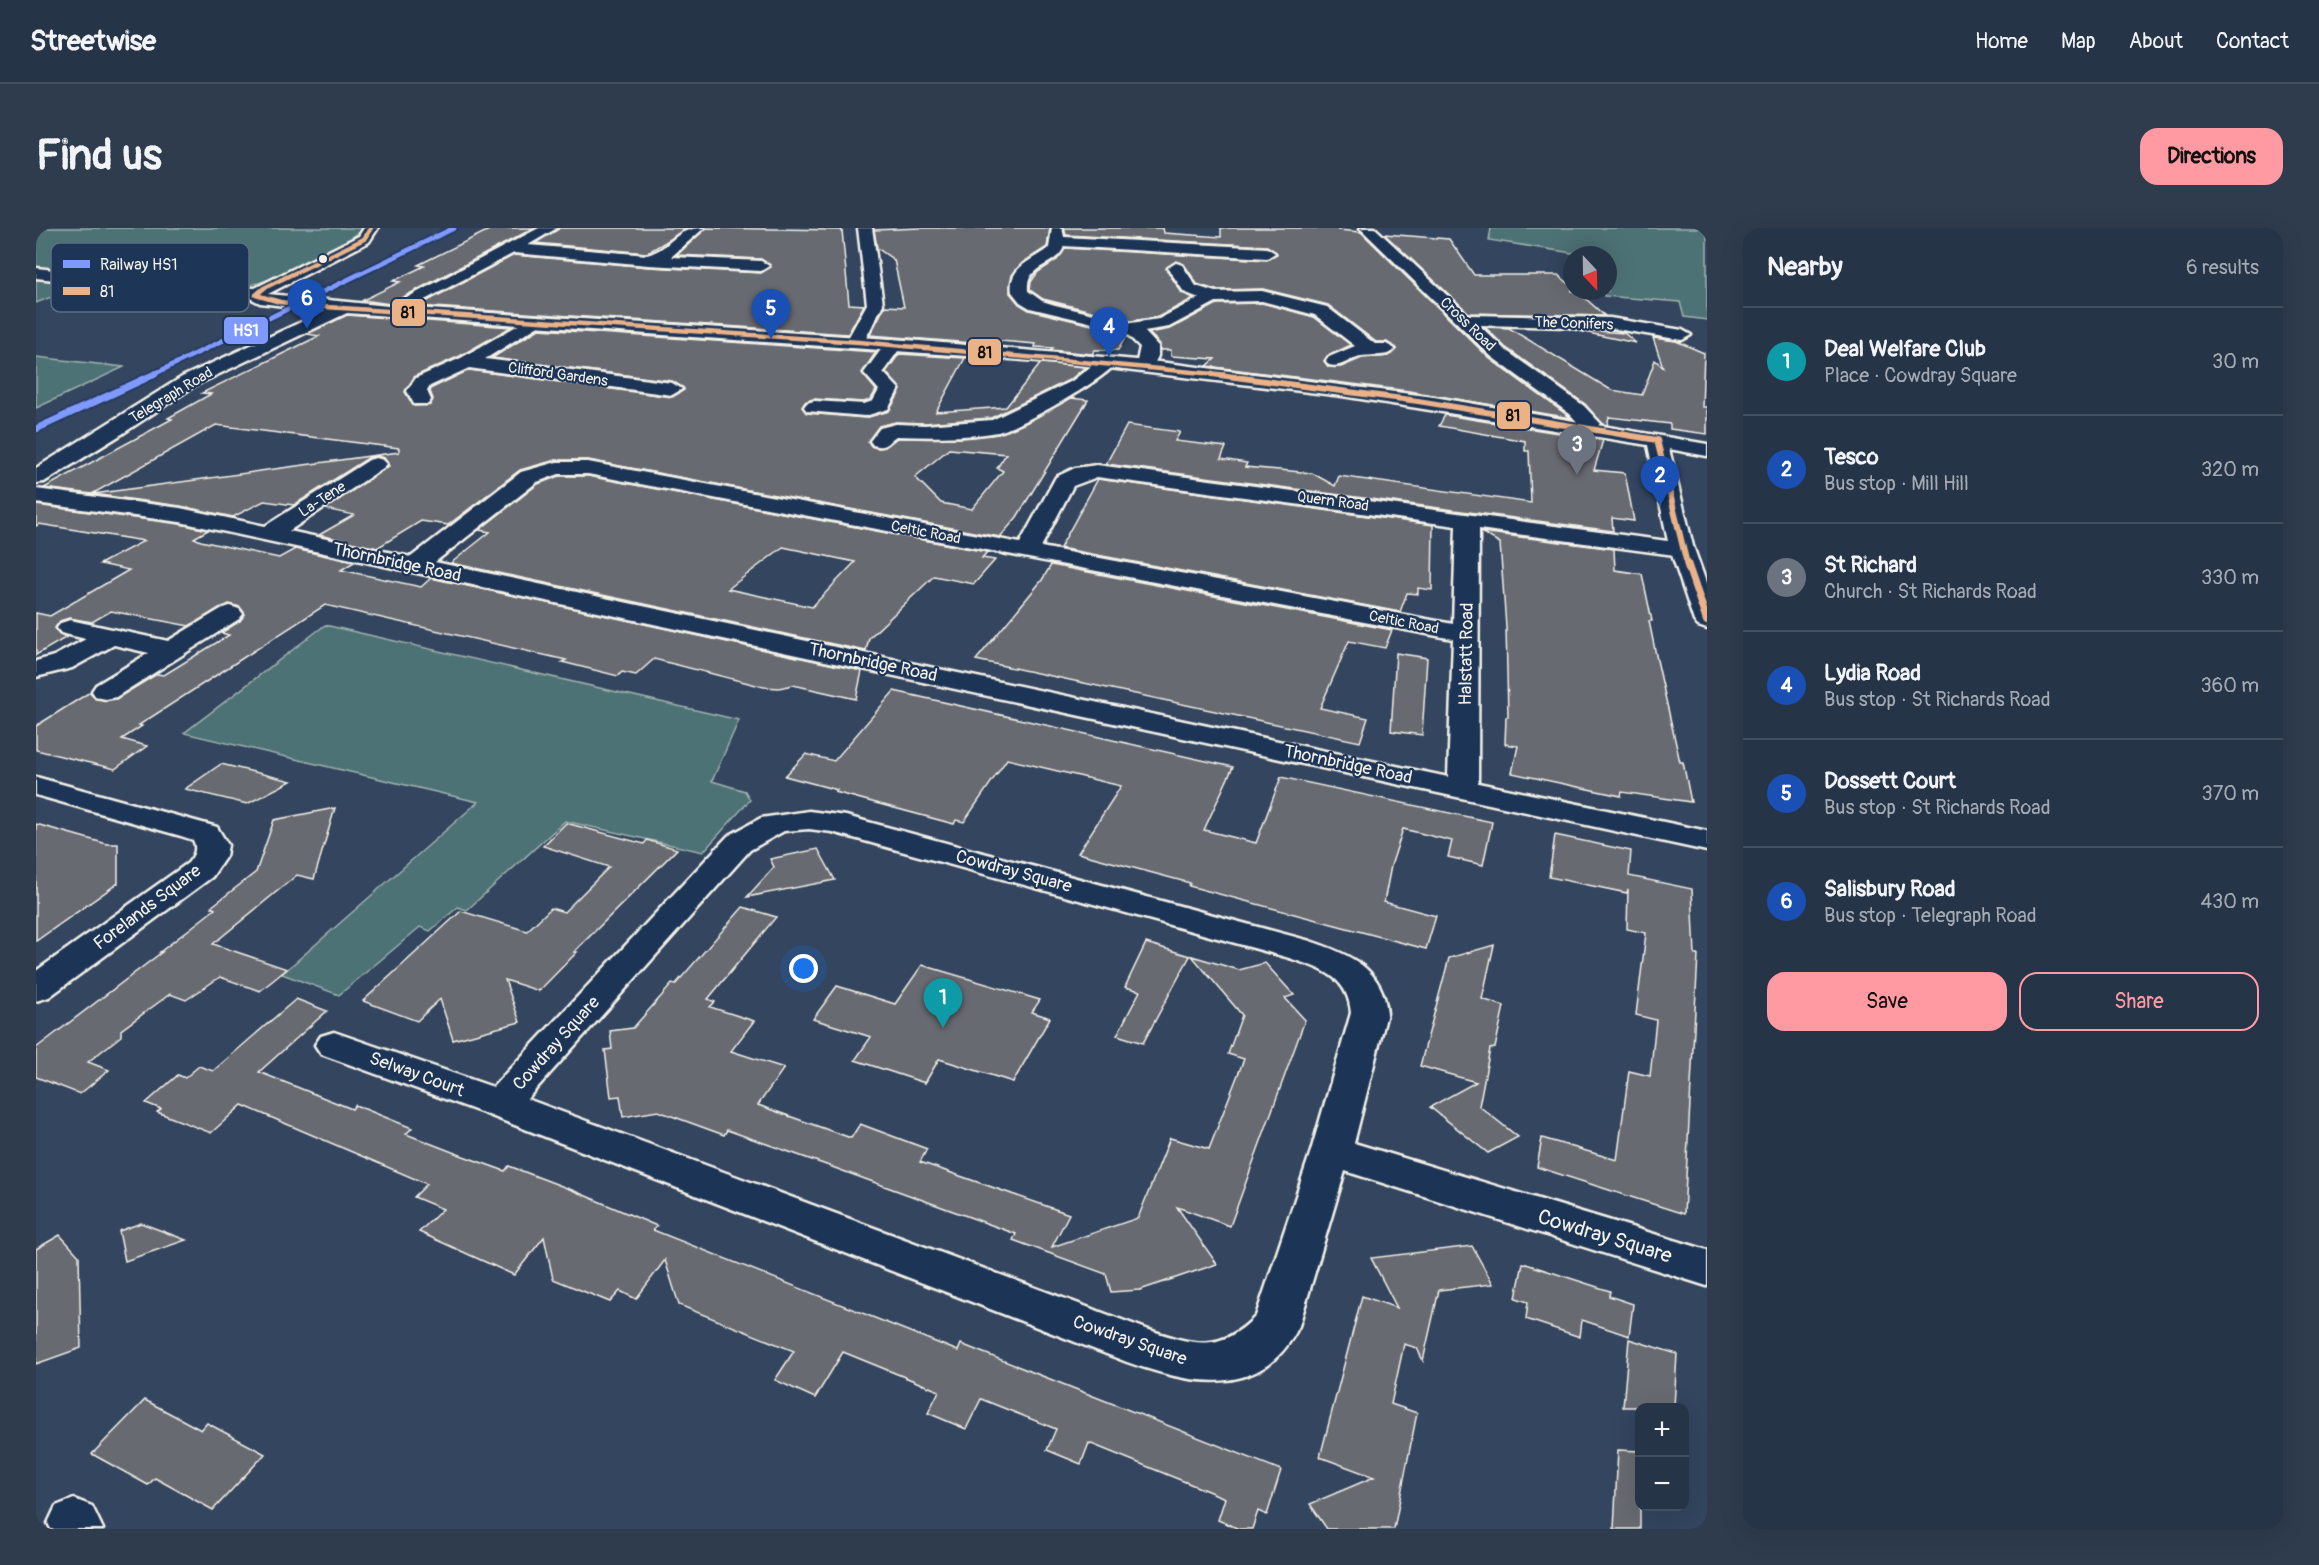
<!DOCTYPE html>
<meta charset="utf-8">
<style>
body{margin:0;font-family:Pangolin,sans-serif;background:#2e3c4e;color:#f1f3f6}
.controls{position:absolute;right:18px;bottom:18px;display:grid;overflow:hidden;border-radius:12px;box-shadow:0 6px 24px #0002}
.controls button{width:54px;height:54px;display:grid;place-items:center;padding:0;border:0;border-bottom:2px solid #424f60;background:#263447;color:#f1f3f6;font:30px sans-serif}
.compass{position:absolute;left:1527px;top:18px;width:54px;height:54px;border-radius:50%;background:#263447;box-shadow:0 6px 24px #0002;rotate:158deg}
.you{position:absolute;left:768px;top:741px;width:21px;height:21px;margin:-15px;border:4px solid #fff;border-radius:50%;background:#1a73e8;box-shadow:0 0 0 9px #1a73e833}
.badge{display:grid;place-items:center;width:39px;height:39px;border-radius:50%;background:#ff9aa2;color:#fff;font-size:20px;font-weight:700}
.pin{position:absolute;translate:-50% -50px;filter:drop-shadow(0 2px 3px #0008)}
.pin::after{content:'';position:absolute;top:32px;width:21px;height:18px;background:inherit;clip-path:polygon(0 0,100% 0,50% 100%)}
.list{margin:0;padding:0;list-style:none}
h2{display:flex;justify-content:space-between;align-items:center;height:78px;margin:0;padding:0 24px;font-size:26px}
h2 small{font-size:20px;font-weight:400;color:#a4aab4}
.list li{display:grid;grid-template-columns:39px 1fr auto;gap:18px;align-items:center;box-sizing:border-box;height:108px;padding:0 24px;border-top:2px solid #424f60}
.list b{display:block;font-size:22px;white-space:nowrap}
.list p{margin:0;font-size:20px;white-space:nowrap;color:#a4aab4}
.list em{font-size:20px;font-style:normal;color:#a4aab4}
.actions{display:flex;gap:12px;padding:18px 24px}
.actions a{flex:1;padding:14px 0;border:2px solid #ff9aa2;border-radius:18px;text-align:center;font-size:21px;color:#ff9aa2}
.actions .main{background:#ff9aa2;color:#111}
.map{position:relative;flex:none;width:1671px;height:1301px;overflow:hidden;border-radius:18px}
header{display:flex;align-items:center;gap:36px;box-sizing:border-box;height:84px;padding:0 30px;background:#263447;border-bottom:2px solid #424f60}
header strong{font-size:28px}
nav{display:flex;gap:33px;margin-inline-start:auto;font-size:21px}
.intro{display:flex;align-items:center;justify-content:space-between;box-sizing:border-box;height:144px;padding:0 36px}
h1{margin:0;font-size:42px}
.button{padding:15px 27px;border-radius:18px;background:#ff9aa2;color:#111;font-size:21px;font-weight:700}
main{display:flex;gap:36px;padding:0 36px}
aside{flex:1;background:#263447;border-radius:18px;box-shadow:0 6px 24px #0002}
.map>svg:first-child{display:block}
</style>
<header>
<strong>Streetwise</strong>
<nav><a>Home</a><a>Map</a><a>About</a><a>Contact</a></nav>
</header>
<div class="intro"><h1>Find us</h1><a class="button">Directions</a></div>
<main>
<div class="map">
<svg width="1671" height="1301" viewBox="0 0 1671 1301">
<rect width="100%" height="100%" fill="#33455f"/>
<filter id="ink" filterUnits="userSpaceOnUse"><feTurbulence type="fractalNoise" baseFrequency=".0167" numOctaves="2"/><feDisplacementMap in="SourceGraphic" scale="12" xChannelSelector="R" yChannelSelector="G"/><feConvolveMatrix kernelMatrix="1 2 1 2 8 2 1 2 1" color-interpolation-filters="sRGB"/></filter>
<g filter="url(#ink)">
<g fill="#4d7274" stroke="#a0b2ae" stroke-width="1.5">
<path d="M0 0H328C295 28 241 54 198 60L0 40Z"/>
<path d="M1455 0H1671V92L1648 89 1644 74 1568 68 1567 63H1572V27H1549L1453 12Z"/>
<path d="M0 51 49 56 0 75Z"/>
<path d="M0 129 88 139 0 180Z"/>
<path d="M289 397 703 492 676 553 709 563 714 572 667 624 529 593 431 682 422 679 394 703 384 699 303 767 246 746 442 574 148 505Z"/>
</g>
<g fill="#676b71" stroke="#f4f1e8" stroke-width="1.5" fill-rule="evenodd">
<path d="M457 0H498L354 76 327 72 364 54 357 53 388 38 382 37Z"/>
<path d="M523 0H653L611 25 499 15Z"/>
<path d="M670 0 806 2 813 76 828 77 812 106 382 78 478 27 612 39 725 45 735 39 725 31 641 27Z"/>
<path d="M884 0H1014L1011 19 986 35 976 47 974 65 983 76 993 82 1077 102 1090 108 1082 122H1059L1056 126 1015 122 1017 120 999 119 1000 116 939 111 937 115 834 107 849 78 868 79 858 32 841 20 838 2Z"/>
<path d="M1028 0H1127L1128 5 1185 9V0H1302V2L1325 4 1454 131 1535 190 1373 163 1171 138 1179 131 1135 128V122H1124V116L1113 105 1134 101 1181 76 1226 75 1278 89 1315 117 1291 128 1288 133 1293 139H1305L1326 130 1352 128 1361 121 1351 114H1340L1292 77 1227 61 1179 62 1161 56 1148 36 1141 33 1130 41 1146 65 1158 70 1122 89 1095 93 1007 71 994 62 995 54 1002 44 1021 32 1029 20 1231 32 1241 26 1231 18 1030 7Z"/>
<path d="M1348 6 1413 11 1438 47H1522L1536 58V63H1541L1569 88 1433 85Z"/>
<path d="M311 87 475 99 424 128 379 148 369 164 378 178 394 177 397 171 394 163 396 160 433 142 636 169 648 162 636 153 456 130 503 101 840 124 826 145 840 162 835 171 828 174 777 171 769 174 766 179 771 185 829 190 853 183 865 162 850 144 863 126 929 130 900 184 970 179 1005 135 1049 139 1035 151 955 190 889 195 860 194 843 198 832 213 835 218 841 220 849 219 861 210H924L962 206 989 195 1035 170 1052 172 981 289 964 309 552 232H520L484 242 412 297 385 293 341 320 283 307 318 287 289 281 353 238 349 230 341 228 332 230 258 277 228 273 197 289 144 278 57 266 363 224V220L180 197 56 266 8 260 136 191 132 190 175 166 166 165 283 108 271 106ZM913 221 970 226 961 240 967 243 936 281 905 275 879 249Z"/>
<path d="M1449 99 1473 100 1575 162 1606 167 1619 132 1627 139 1617 110 1640 113 1668 125 1666 179H1671V206L1634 201V196L1573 189 1571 197 1566 196 1549 176 1469 119Z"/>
<path d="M1533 101 1588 105 1600 115Z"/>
<path d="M1409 187 1567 212 1558 242 1589 245 1598 293 1576 290 1577 303 1070 236 1091 197 1144 204 1139 213 1190 219 1185 231 1211 235 1209 239 1276 245 1299 258 1303 248 1495 275 1493 223H1489V213L1403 198Z"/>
<path d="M523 248H552L951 324 946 330 959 332 938 356 898 348 833 410 830 423 415 335 454 304 443 302 502 256ZM747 319 819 334 776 379 692 361Z"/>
<path d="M1062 251 1397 297 1396 362 1382 360V366L1371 365 1364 384 1024 320Z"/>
<path d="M0 277 144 296 172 302 158 310 165 313 243 330 259 321 318 334 305 342 385 359 395 350 826 443 820 471 757 457 743 460 728 459 618 431 600 447 586 444 582 448 526 434 530 432 289 377 103 497 106 498 86 511 111 518 79 541 33 530 0 522V498L54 464 60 471H80L121 446 128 447 193 407 185 405 204 393 209 386 204 379 193 376 153 398 75 383 56 394 33 390 24 393 19 400 23 406 31 409 0 427V385L14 388 93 342 64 336 108 313 3 296 0 298Z"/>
<path d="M1445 304 1578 321 1579 342 1606 346 1616 393H1613L1621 432 1644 534H1647L1655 574 1586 564 1585 568 1476 545 1482 518 1469 516 1470 489H1472L1470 399 1464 315Z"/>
<path d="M1015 337 1356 402 1349 420 1313 413 1284 480 1332 490 1324 514 940 432 1006 352Z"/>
<path d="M1360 425 1391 430 1386 507 1355 503Z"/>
<path d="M858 463 1197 539 1168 602 1220 615 1245 549 1456 594 1447 637 1412 629 1416 613 1367 601 1355 638 1348 674 1400 688 1390 721 1153 658 1154 655 1042 625 1085 558 971 531 928 594 920 592 918 596 799 564 801 562 749 548 770 526 798 533Z"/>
<path d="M185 536 255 553 211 576 149 561Z"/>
<path d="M299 580 278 651 261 647 177 716 251 741 224 763 184 749 150 772 134 766 85 802V808L52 834 73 842 44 866 0 849V820L126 724H124L179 681 175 679 220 644 238 592Z"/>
<path d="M530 595 608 616 611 612 641 621 538 724H541L503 763 469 752 484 794 417 812 404 771 381 793 327 773 425 683 491 703 515 680 528 684 573 639 507 618Z"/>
<path d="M0 596 71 616H82V655L0 713Z"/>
<path d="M1519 607 1595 623 1593 648 1656 661 1659 727H1662L1648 986 1501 939 1506 910 1581 932 1593 843 1614 848 1620 792 1600 787 1610 705 1591 701 1592 661 1591 665 1513 649Z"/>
<path d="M782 621 799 652 711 669 738 639 734 631Z"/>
<path d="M707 679 740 689 672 771 679 774 674 779 718 793 695 823 748 840 722 877 815 910 824 896 891 921 884 934 1033 986 1016 1019 1102 990 1134 910 1173 921 1208 831 1192 826 1206 787 1156 728 1203 742 1229 735 1258 767 1249 770 1269 792 1194 998 1141 979 1181 1036 1104 1062 1075 1064 1070 1046 977 1012 980 1006 796 939 691 902 688 907 622 883 587 889 584 868 575 869 569 822 576 821 574 803 597 800 636 756 639 757Z"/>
<path d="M1110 715 1154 728 1107 815 1081 807 1104 763 1089 759Z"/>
<path d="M1458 717 1446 771 1468 778 1459 820 1454 821 1443 878 1482 909 1452 925 1394 879 1440 854 1384 838 1413 730Z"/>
<path d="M886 737 1004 772 996 784 1014 790 977 854 903 831 889 855 819 832 835 809 777 791 801 758 859 776Z"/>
<path d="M260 771 291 783 223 844 316 881 319 877 376 900 370 906 419 925 469 943 473 938 536 962 621 998 617 1002 922 1123 925 1116 1245 1242 1231 1287 1222 1283 1216 1301H1203L1182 1292 1189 1270 1053 1215 1045 1236 1011 1222 1020 1201 945 1171 930 1201 892 1185 903 1163 807 1124 779 1170 739 1152 758 1123 643 1077 629 1032 600 1071 584 1063 574 1074 517 1051 508 1009 478 1047 383 1004 407 981 378 969 391 956 206 877 175 905 121 884 125 881 110 875 142 847 149 850 163 838 177 843Z"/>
<path d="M105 995 150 1012 89 1033 83 1003Z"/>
<path d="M24 1007 43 1028 45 1120 0 1136V1021Z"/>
<path d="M1436 1018 1457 1056 1403 1062 1387 1133 1381 1120 1368 1116 1355 1176 1381 1185 1358 1301H1291L1274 1276 1338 1249 1284 1229 1326 1068 1361 1080 1335 1030Z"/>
<path d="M1487 1035 1574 1063 1573 1068 1597 1076 1593 1108 1546 1092 1544 1109 1490 1091 1492 1074 1480 1070Z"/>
<path d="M1593 1111 1641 1126 1638 1179H1587Z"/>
<path d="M109 1172 165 1202 171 1195 229 1226 177 1282 119 1250 112 1257 56 1226Z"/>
<path d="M1582 1222 1604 1223V1301H1578Z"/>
</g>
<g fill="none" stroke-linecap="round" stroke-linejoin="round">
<defs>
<g id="minor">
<path d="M503 0H521L492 17 611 27C637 20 637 0 668 0L635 29 725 33 733 38 725 43 612 37 478 25 358 88 352 89 344 84Z"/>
<path d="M822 0H836L847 76 828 114 819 119 810 114 831 76Z"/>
<path d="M1016 0H1026L1028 9 1231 20 1239 25 1231 30 1028 18C1022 39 989 35 992 63L1006 73 1019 77 1095 95 1123 91 1163 70 1148 64 1132 40 1140 35 1146 37 1160 58 1179 64 1226 63 1291 79 1339 116H1350L1359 121C1351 131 1332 125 1321 129 1311 133 1304 140 1293 137L1290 133 1293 129 1319 118 1279 87 1226 73 1180 74 1133 99 1108 103 1122 118V128L1115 142H1103L1100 138 1104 119 1091 106 1078 100 994 80 984 74 976 64C972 39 997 32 1013 20Z"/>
<path d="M1324 0H1339L1432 87 1574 90 1646 102 1655 107 1646 112 1574 100 1443 97 1468 121 1548 178 1564 195 1559 202H1545L1543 196 1534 186 1456 129Z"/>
<path d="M498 88 504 89 507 93 504 97 449 131 636 155 646 161 636 167 433 140 394 158 391 163 395 172 392 176H378L371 163 380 150 425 130Z"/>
<path d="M858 111 867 116 847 144 863 161 852 181 829 188 771 183 768 179 771 175 778 173 828 176 837 173 843 162 828 145 852 112Z"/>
<path d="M1072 129 1081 134C1068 152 984 199 962 204 929 210 893 209 860 208 851 214 850 221 837 217L834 213 844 200 860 196 889 197 956 192 1036 153 1066 130Z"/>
<path d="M340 230 347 232 351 236 347 240 253 303 375 329 485 244 521 234H552L984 315 1020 249 1039 240 1061 237 1654 316 1658 321 1654 326 1646 328 1443 301 1442 555 1671 603V623L144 294 0 275V261L144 280 229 298 333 232ZM523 246H552L1417 411 1412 549 399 334 501 254ZM1061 249 1420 298 1417 396 1005 319 1037 258Z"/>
<path d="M194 378 203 381 207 386 203 391 80 469 70 471 60 469 56 463 60 457 113 425 78 417 36 440 0 449V433L18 428 50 411 25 405 21 400 25 395 34 392 132 413 185 381Z"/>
<path d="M0 549 181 599 192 617 190 628 176 649 13 769 0 773V743L152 635C158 628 162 621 157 612L145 608 0 567Z"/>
<path d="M773 583 810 588 1274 713C1313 726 1347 740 1351 785L1318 915 1671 1022V1058L1309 943 1263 1098C1226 1173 1154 1156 1091 1134L450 886 285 826 279 817 285 808 298 804 457 859 692 608 725 590ZM773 601 796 604 1250 729C1282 740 1312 746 1315 785L1275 923 1220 1088C1184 1125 1159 1117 1113 1102L491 871 714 622 748 603Z"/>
<path d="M38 1271 56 1278 67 1301H15L12 1295 20 1278Z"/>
</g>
<path id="tertiary" d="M328 0H342L333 14 232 66 362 79 884 113 1123 134 1398 169 1671 216V228L1633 221 1657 318 1671 357V401L1662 398 1658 393 1633 318 1612 217 1306 168 1031 135 311 85 160 157 86 206 8 254 0 255V240L146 149 289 83 224 75 214 70 178 69 0 50V40L178 59 219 60 323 8Z"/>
</defs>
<use href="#minor" stroke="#f4f1e8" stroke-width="5"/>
<use href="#tertiary" stroke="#f4f1e8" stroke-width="5"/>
<use href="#minor" fill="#1d3557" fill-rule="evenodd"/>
<use href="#tertiary" fill="#1d3557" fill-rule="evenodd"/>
<defs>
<path id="bus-1-far2" d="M335 0 328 11 228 60 220 67 244 74 290 79 823 114 1190 147"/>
<path id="bus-1-far1" d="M1176 146 1382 173 1621 212 1651 336"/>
<path id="bus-1" d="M1651 335 1671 393"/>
</defs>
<use href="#bus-1-far2" stroke="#1d3557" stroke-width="7"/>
<use href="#bus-1-far1" stroke="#1d3557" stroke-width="9"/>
<use href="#bus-1" stroke="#1d3557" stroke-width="11"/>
<use href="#bus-1-far2" stroke="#ebb288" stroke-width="4.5"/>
<use href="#bus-1-far1" stroke="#ebb288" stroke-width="6"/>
<use href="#bus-1" stroke="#ebb288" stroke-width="8"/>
<defs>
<path id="rail-1-far1" d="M116 147 418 0"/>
<path id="rail-1" d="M0 201 119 146"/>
</defs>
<use href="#rail-1-far1" stroke="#1d3557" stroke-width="8"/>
<use href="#rail-1" stroke="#1d3557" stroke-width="10"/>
<use href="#rail-1-far1" stroke="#8099ff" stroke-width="5"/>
<use href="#rail-1" stroke="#8099ff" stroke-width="7"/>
</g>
</g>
<circle fill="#f4f1e8" stroke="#1d3557" stroke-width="2" cx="287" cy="31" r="5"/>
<g text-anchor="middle" stroke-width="4.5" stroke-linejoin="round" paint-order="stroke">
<g font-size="15" fill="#f4f1e8" stroke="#1d3557">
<text transform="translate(1538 95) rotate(2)" y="5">The Conifers</text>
<text transform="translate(1432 96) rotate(44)" y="5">Cross Road</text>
<text transform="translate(522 146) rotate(8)" y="5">Clifford Gardens</text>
<text transform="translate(135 167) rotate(-31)" y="5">Telegraph Road</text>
<text transform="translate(286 271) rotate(-33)" y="5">La-Tene</text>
<text transform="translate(1297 273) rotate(8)" y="5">Quern Road</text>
<text transform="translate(890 304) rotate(11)" y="5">Celtic Road</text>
<text transform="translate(1368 394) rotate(11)" y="5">Celtic Road</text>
</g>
<g font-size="18" fill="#f4f1e8" stroke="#1d3557">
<text transform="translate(361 334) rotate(12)" y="6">Thornbridge Road</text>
<text transform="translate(1430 426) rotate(-89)" y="6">Halstatt Road</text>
<text transform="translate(837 434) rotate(12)" y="6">Thornbridge Road</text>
<text transform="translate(1312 536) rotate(12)" y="6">Thornbridge Road</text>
<text transform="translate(978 643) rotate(15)" y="6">Cowdray Square</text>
<text transform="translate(111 679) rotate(-37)" y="6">Forelands Square</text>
<text transform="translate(520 815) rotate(-48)" y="6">Cowdray Square</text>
<text transform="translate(381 846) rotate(20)" y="6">Selway Court</text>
<text transform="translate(1094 1112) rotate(19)" y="6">Cowdray Square</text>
</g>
<g font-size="21" fill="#f4f1e8" stroke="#1d3557">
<text transform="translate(1569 1008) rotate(17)" y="7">Cowdray Square</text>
</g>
</g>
<rect x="15" y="15" width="198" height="69" rx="9" fill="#1d3557" stroke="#5e6d82" stroke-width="1.5"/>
<rect x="27" y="32" width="27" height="8" fill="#8099ff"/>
<rect x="27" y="59" width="27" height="8" fill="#ebb288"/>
<g font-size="16" fill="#f4f1e8">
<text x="64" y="42">Railway HS1</text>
<text x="64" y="69">81</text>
</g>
<g stroke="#1d3557" stroke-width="2">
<rect x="355" y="70" width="35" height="29" rx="6" fill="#ebb288"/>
<rect x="187" y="88" width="46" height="29" rx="6" fill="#8099ff"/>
<rect x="931" y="110" width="35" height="28" rx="6" fill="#ebb288"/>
<rect x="1460" y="173" width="35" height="29" rx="6" fill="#ebb288"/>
</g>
<g font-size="16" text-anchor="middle" font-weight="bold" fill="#fff">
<text x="210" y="108">HS1</text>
</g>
<g font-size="16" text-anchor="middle" font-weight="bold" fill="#111">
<text x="372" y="90">81</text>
<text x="949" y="130">81</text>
<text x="1477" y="193">81</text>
</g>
</svg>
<div class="controls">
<button>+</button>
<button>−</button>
</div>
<svg class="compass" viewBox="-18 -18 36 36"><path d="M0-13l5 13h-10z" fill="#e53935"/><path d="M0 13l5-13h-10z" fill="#a4aab4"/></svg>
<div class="you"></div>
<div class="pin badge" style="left:907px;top:800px;background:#0f9aa8">1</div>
<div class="pin badge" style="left:1624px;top:278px;background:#1a4fb4">2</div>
<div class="pin badge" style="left:1541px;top:247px;background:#6b7280">3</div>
<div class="pin badge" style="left:1073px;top:129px;background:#1a4fb4">4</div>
<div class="pin badge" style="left:735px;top:111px;background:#1a4fb4">5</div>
<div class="pin badge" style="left:271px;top:101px;background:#1a4fb4">6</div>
</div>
<aside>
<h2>Nearby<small>6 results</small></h2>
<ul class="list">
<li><span class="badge" style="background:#0f9aa8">1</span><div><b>Deal Welfare Club</b><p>Place · Cowdray Square</p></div><em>30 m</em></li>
<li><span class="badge" style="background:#1a4fb4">2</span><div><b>Tesco</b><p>Bus stop · Mill Hill</p></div><em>320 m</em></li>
<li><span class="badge" style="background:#6b7280">3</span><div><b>St Richard</b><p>Church · St Richards Road</p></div><em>330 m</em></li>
<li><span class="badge" style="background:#1a4fb4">4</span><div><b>Lydia Road</b><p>Bus stop · St Richards Road</p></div><em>360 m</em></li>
<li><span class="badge" style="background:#1a4fb4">5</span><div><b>Dossett Court</b><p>Bus stop · St Richards Road</p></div><em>370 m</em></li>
<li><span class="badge" style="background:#1a4fb4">6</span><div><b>Salisbury Road</b><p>Bus stop · Telegraph Road</p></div><em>430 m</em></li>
</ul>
<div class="actions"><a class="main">Save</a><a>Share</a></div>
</aside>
</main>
